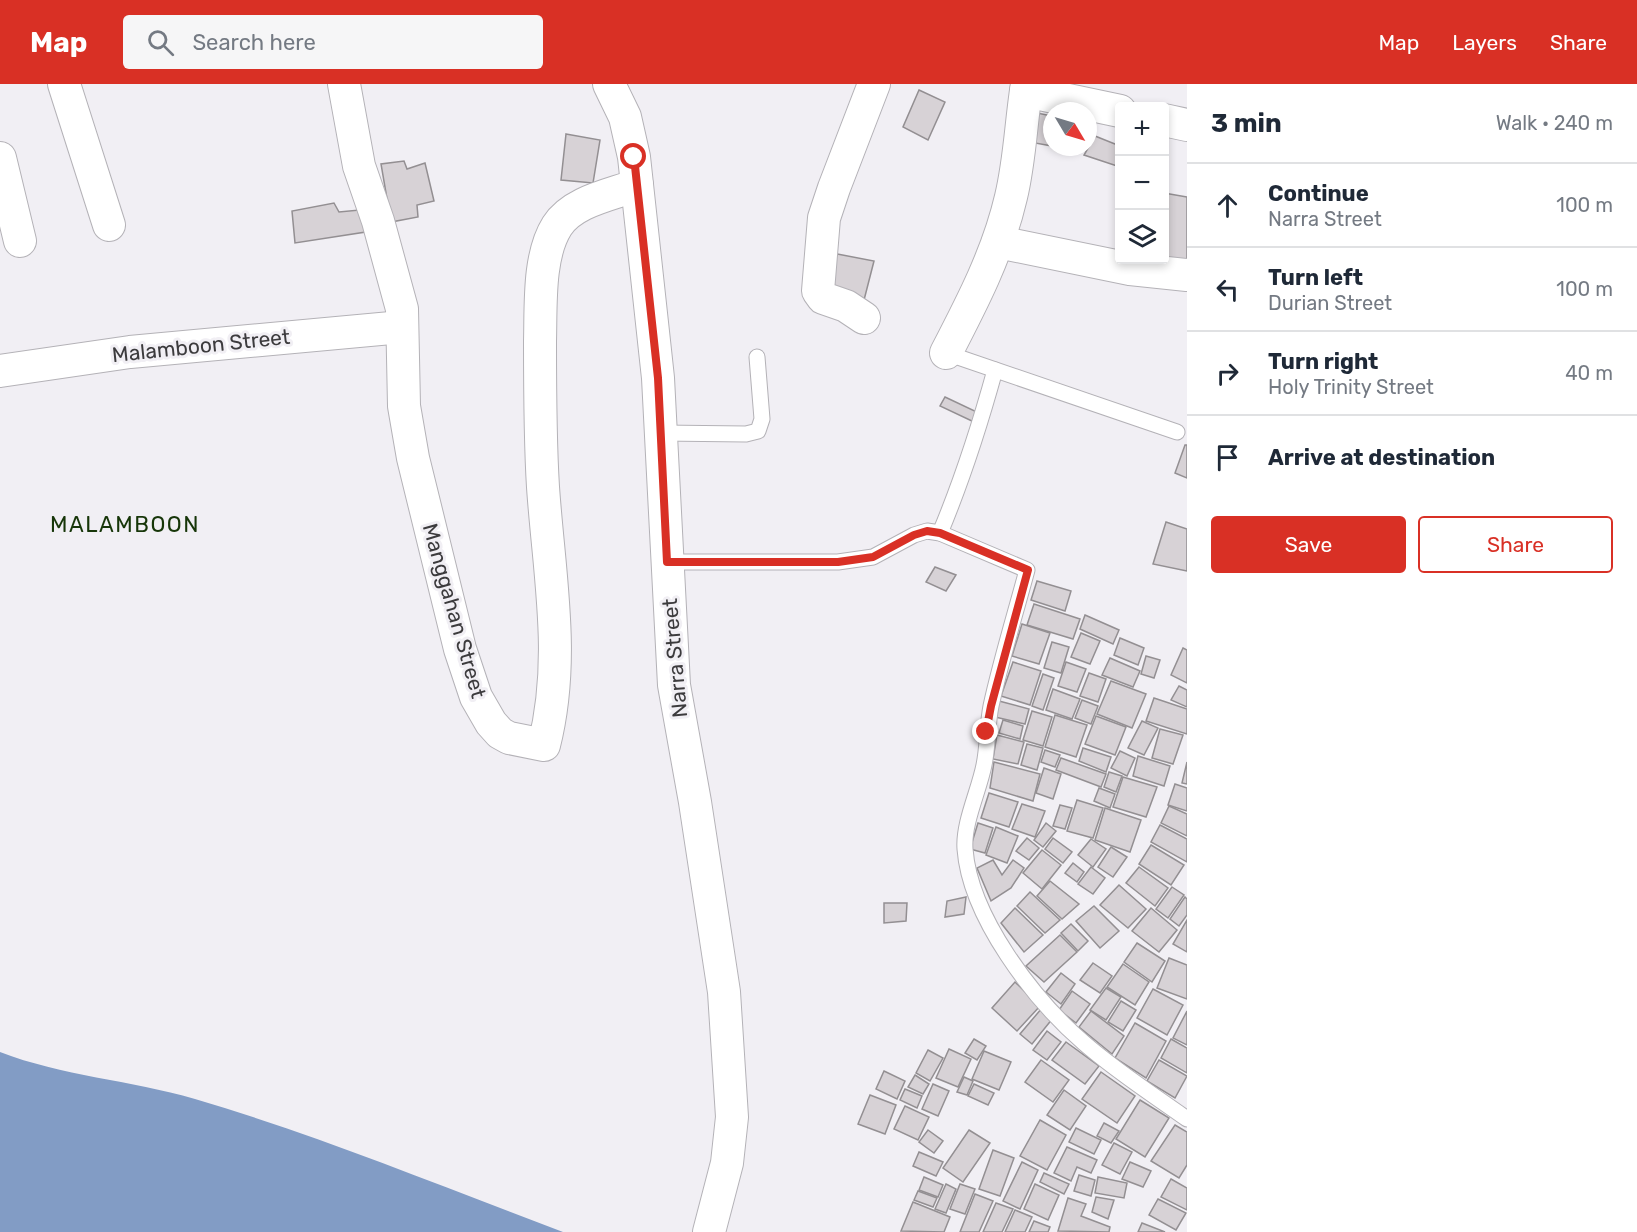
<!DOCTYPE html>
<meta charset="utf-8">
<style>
body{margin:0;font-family:Rubik,sans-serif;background:#f6f6f7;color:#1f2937}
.controls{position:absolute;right:18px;top:18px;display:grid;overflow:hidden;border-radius:6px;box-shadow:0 3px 9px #0003}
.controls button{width:54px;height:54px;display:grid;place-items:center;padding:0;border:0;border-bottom:2px solid #e0e1e3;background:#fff;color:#1f2937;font:30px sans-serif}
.compass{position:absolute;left:1043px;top:18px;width:54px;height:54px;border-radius:50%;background:#fff;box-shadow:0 3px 9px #0003;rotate:128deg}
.stop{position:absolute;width:18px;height:18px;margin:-14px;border:4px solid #d93025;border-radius:50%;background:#fff}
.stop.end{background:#d93025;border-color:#fff;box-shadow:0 2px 6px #0008}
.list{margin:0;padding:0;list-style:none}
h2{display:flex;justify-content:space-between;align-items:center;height:78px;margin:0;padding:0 24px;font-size:26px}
h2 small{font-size:20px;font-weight:400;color:#747a83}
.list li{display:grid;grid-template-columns:39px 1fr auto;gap:18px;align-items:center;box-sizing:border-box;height:84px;padding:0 24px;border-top:2px solid #e0e1e3}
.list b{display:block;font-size:22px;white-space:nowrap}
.list p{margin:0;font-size:20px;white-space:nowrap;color:#747a83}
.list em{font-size:20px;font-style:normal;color:#747a83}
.actions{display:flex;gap:12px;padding:18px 24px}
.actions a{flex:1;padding:14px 0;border:2px solid #d93025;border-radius:6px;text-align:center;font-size:21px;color:#d93025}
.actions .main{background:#d93025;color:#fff}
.icon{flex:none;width:33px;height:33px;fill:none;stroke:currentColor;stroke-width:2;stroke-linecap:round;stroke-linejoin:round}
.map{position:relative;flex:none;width:1187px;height:1148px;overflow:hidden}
header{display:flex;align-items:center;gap:36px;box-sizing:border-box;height:84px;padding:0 30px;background:#d93025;color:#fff}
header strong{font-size:28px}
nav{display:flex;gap:33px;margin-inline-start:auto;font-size:21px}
.search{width:420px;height:54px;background:#f6f6f7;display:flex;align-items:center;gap:15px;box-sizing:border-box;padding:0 21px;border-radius:6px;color:#747a83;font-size:22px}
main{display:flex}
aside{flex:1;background:#fff}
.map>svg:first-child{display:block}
</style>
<header>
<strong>Map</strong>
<div class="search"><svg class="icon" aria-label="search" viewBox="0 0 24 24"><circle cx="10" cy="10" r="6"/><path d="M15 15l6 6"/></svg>Search here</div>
<nav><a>Map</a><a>Layers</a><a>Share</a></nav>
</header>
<main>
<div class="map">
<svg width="1187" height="1148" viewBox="0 0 1187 1148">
<rect width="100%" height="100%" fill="#f1eff4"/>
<path fill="#829cc5" d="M0 968C62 992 130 996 195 1015 320 1052 441 1102 563 1148H0Z"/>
<g fill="#d7d2d6" stroke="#938f92" stroke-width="1.5">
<path d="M919 6 945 18 928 56 903 43Z"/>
<path d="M1037 29 1052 32V62L1035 59Z"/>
<path d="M566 50 600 56 593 99 561 96Z"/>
<path d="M1095 52 1120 62V83L1084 71Z"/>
<path d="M404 77 407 85 425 79 434 117 417 121 418 133 391 138 381 80Z"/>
<path d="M1164 109 1187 113V183L1164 176Z"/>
<path d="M334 119 339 128 370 125 372 147 295 159 292 127Z"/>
<path d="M832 169 874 177 863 220 826 207Z"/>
<path d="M945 313 979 329 974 338 940 322Z"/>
<path d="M1185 361H1187V394L1175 389Z"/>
<path d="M1166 438 1187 445V487L1153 480Z"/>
<path d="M935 483 956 491 946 507 926 498Z"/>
<path d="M1037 497 1071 507 1065 527 1031 516Z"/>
<path d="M1034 520 1080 535 1073 555 1027 541Z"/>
<path d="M1085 531 1119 546 1113 560 1080 545Z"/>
<path d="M1022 540 1050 549 1039 580 1012 572Z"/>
<path d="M1081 549 1100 557 1090 580 1071 573Z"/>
<path d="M1120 554 1144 564 1138 581 1114 571Z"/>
<path d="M1052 558 1069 563 1061 589 1044 584Z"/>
<path d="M1183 564 1187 566V599L1171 591Z"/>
<path d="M1146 572 1160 576 1154 594 1141 590Z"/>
<path d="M1110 574 1140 587 1133 603 1102 591Z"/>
<path d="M1013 578 1041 587 1030 621 1001 612Z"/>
<path d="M1066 578 1086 585 1077 608 1058 602Z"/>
<path d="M1089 589 1106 595 1098 618 1080 612Z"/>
<path d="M1043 590 1054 594 1043 626 1032 622Z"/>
<path d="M1111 597 1146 610 1132 644 1097 630Z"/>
<path d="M1179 602 1187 606V623L1171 616Z"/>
<path d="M1053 605 1080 615 1072 635 1046 626Z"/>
<path d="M1154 614 1187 625V650L1146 637Z"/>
<path d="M1082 616 1098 622 1091 640 1075 634Z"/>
<path d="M999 617 1029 625 1025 640 995 633Z"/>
<path d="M1032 627 1052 633 1043 662 1023 656Z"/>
<path d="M1055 631 1087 641 1076 673 1045 663Z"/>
<path d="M1096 632 1126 643 1115 671 1085 660Z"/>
<path d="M1003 636 1023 642 1020 655 999 649Z"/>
<path d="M1142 637 1158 644 1144 671 1128 664Z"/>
<path d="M1160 645 1183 651 1173 680 1152 674Z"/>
<path d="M997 651 1024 658 1018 680 993 675Z"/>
<path d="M1027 660 1043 664 1037 686 1021 681Z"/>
<path d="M1083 664 1111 673 1106 688 1079 677Z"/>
<path d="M1045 666 1060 671 1055 683 1041 678Z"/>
<path d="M1120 667 1135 674 1127 692 1111 684Z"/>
<path d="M1138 672 1170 682 1164 702 1133 692Z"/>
<path d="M1061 674 1106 690 1101 703 1056 686Z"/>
<path d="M994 678 1040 690 1033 717 990 704Z"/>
<path d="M1187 678V700L1182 699Z"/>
<path d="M1044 684 1061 690 1053 715 1036 709Z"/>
<path d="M1109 688 1122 692 1116 708 1104 703Z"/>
<path d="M1123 693 1157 703 1146 733 1113 723Z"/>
<path d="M1175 700 1187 704V727L1168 721Z"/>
<path d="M1099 704 1115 710 1110 724 1094 717Z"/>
<path d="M989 709 1018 718 1009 743 981 734Z"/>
<path d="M1077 716 1103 724 1093 754 1067 747Z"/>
<path d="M1022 720 1045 727 1035 753 1012 745Z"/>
<path d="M1060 721 1072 724 1065 745 1053 742Z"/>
<path d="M1169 722 1187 730V752L1161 739Z"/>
<path d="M1105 724 1141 736 1130 768 1095 756Z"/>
<path d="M978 739 993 744 985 769 970 765Z"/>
<path d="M1046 739 1056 747 1043 763 1034 756Z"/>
<path d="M1160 741 1187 755V778L1151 758Z"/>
<path d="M996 743 1018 752 1007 779 986 771Z"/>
<path d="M1027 754 1039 764 1029 776 1016 767Z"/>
<path d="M1053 754 1072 768 1063 779 1045 765Z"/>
<path d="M1091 755 1106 765 1093 783 1078 771Z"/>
<path d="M1151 761 1184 781 1171 801 1139 780Z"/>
<path d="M1111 763 1127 773 1113 793 1098 783Z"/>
<path d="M1042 766 1061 781 1042 805 1023 789Z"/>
<path d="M993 776 1002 791 1013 776 1024 784 1011 804 991 817 977 784Z"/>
<path d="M1073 779 1084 788 1077 798 1065 789Z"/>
<path d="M1091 783 1105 794 1093 810 1078 800Z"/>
<path d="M1139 783 1168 804 1155 822 1126 799Z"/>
<path d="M1050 797 1079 820 1062 835 1037 812Z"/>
<path d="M1119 801 1146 825 1128 844 1100 821Z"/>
<path d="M1172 803 1184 811 1168 834 1156 825Z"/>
<path d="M1030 808 1060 836 1045 849 1017 822Z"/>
<path d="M966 813 964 830 945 833 947 817Z"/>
<path d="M1185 813 1187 815V831L1179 842 1170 835Z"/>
<path d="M884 819H907L906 837 884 839Z"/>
<path d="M1094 822 1119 847 1100 864 1076 837Z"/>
<path d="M1015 824 1043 851 1024 868 1001 839Z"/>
<path d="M1151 824 1177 846 1159 868 1132 847Z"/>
<path d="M1187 836V868L1173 860Z"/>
<path d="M1071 840 1088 857 1078 867 1061 849Z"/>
<path d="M1060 851 1077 868 1044 898 1026 882Z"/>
<path d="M1137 859 1165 877 1152 898 1124 878Z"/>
<path d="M1169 874 1187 881V915L1157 904Z"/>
<path d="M1093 879 1112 892 1100 909 1080 896Z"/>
<path d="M1123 880 1149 898 1135 921 1107 903Z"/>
<path d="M1061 889 1075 900 1061 920 1046 908Z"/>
<path d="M1015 898 1040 922 1017 947 992 924Z"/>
<path d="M1106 904 1121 913 1106 936 1090 926Z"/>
<path d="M1153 905 1183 921 1167 951 1137 934Z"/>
<path d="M1072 907 1090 920 1076 939 1059 926Z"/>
<path d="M1121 917 1136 926 1123 947 1108 938Z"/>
<path d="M1042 924 1053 934 1032 960 1020 950Z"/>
<path d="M1091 927 1124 952 1112 970 1079 943Z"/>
<path d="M1187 927V961L1173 954Z"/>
<path d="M1135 939 1166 957 1146 994 1115 974Z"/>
<path d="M1047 947 1061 958 1047 976 1033 966Z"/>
<path d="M974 955 986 962 977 976 965 969Z"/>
<path d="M1171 955 1187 964V989L1161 974Z"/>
<path d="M1066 958 1099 982 1085 1000 1052 976Z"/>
<path d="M949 965 971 975 958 1003 936 994Z"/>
<path d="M928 966 943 974 930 997 916 989Z"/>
<path d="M984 967 1011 978 999 1006 972 995Z"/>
<path d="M1041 976 1069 996 1053 1018 1025 998Z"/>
<path d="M1159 976 1187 992 1175 1014 1147 997Z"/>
<path d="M884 987 905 997 897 1015 876 1005Z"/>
<path d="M1101 988 1135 1012 1117 1039 1082 1015Z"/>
<path d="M915 991 929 1000 923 1010 908 1003Z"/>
<path d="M964 993 973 997 967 1011 957 1008Z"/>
<path d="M933 1000 949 1007 938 1032 922 1025Z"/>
<path d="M974 1000 994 1009 988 1021 968 1012Z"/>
<path d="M905 1005 922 1012 917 1024 900 1016Z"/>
<path d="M1064 1006 1086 1022 1070 1046 1047 1031Z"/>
<path d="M870 1011 896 1021 885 1050 858 1040Z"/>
<path d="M1140 1016 1169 1034 1145 1073 1116 1055Z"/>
<path d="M905 1022 929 1033 918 1056 894 1045Z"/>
<path d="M1040 1036 1066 1051 1047 1086 1020 1072Z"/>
<path d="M1104 1039 1119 1047 1111 1059 1097 1052Z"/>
<path d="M1175 1041 1187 1048V1081L1179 1094 1151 1077Z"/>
<path d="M1076 1044 1101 1056 1094 1070 1069 1058Z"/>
<path d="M928 1046 943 1057 934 1069 919 1058Z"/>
<path d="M969 1046 990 1059 963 1098 943 1084Z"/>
<path d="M1114 1059 1132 1068 1120 1090 1102 1081Z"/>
<path d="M1067 1063 1097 1076 1091 1089 1077 1083 1071 1097 1054 1089Z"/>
<path d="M993 1066 1014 1074 1000 1112 979 1105Z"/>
<path d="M919 1068 943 1078 936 1092 913 1082Z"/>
<path d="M1022 1078 1038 1086 1020 1125 1003 1117Z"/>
<path d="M1130 1078 1151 1087 1143 1103 1122 1095Z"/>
<path d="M1044 1089 1069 1100 1064 1110 1040 1098Z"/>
<path d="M1079 1091 1095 1096 1091 1112 1074 1107Z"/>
<path d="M924 1093 943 1101 938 1113 919 1106Z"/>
<path d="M1098 1093 1127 1099 1124 1114 1095 1109Z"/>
<path d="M1171 1095 1187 1104V1126L1161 1113Z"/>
<path d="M946 1100 956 1105 946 1129 935 1125Z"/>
<path d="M960 1100 975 1105 965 1130 950 1125Z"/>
<path d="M1035 1100 1059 1111 1048 1136 1024 1125Z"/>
<path d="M918 1107 937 1114 933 1123 914 1116Z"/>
<path d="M975 1110 993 1117 979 1148H960Z"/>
<path d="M1096 1113 1114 1116 1108 1135 1092 1128Z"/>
<path d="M1068 1114 1086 1120 1081 1132 1110 1143 1109 1148 1058 1147Z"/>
<path d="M1158 1115 1186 1129 1176 1146 1149 1131Z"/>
<path d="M913 1118 950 1133 944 1148 901 1147Z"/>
<path d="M996 1119 1013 1125 1002 1148H983Z"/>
<path d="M1015 1126 1032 1133 1025 1148H1005Z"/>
<path d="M1034 1137 1050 1143 1048 1148H1029Z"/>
<path d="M1142 1139 1165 1148H1138Z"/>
</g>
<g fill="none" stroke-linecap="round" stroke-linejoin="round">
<defs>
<g id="lane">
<path d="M946 269 1177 348"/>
<path d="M661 349 746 350 758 347 762 335 757 273"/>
<path d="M940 449C963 394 979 344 995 286"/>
<path d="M667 478H838L873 473 914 451 927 447 940 449 1027 486C1015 531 1001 576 991 622 987 642 988 662 984 681 979 707 963 739 965 765 970 833 1034 916 1084 959 1116 987 1152 1010 1187 1035"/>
</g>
<g id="street">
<path d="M64 0 109 141"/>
<path d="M344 0 359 82 378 137 402 225 404 322 413 374 460 565 476 613 491 639 500 649 509 654 544 661C566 574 549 491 543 403 540 355 540 306 540 257 541 222 538 172 557 142 573 117 611 111 637 101"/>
<path d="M609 0 625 33 634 73 658 294 674 601 695 718 724 908 732 1033 727 1079 709 1148"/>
<path d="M1026 7 1120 27"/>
<path d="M1164 36 1187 41"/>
<path d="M0 74 20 157"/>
<path d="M998 158 1130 185 1187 191"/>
<path d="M864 234 846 222 823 214 818 207 824 134 834 104 874 0"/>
<path d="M946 269C972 219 998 169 1011 113 1020 76 1021 37 1027 0"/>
<path d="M0 287 130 268 402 243"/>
</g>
</defs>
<use href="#lane" stroke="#b4b2b7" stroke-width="17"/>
<use href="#street" stroke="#b4b2b7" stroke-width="34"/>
<use href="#lane" stroke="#fff" stroke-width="15"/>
<use href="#street" stroke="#fff" stroke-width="32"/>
</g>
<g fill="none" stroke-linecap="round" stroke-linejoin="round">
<path stroke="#d93025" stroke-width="8" d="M634 73 658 294 667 478H838L873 473 914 451 927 447 940 449 1028 486 991 622 986 648"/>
</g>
<g text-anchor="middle" stroke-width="6" stroke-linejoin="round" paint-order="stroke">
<g font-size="21" fill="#3c3b3d" stroke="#f1eff4">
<text transform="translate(201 262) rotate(-6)" y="7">Malamboon Street</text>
<text transform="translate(454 527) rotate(74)" y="7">Manggahan Street</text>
<text transform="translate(675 574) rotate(-95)" y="7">Narra Street</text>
</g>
<g font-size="22" letter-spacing="1.5" fill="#173609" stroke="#f1eff4">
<text x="125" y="448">MALAMBOON</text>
</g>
</g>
</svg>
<div class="controls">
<button>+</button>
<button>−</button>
<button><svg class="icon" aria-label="layers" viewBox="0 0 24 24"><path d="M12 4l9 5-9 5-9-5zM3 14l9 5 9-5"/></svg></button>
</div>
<svg class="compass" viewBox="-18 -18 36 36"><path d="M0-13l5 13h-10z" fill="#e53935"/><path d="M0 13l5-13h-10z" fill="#747a83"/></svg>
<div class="stop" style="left:634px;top:73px"></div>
<div class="stop end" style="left:986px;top:648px"></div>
</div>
<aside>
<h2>3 min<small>Walk · 240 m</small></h2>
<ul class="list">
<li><svg class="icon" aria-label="ahead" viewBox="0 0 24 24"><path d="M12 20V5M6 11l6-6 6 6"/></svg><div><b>Continue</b><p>Narra Street</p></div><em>100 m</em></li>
<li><svg class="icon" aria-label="left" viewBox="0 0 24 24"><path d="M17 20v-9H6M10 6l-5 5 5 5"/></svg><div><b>Turn left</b><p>Durian Street</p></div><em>100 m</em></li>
<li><svg class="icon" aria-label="right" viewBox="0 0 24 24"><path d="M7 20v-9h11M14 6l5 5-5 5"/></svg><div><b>Turn right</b><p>Holy Trinity Street</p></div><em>40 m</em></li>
<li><svg class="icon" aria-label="arrive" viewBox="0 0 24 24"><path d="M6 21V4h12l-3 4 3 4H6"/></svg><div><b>Arrive at destination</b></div></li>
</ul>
<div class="actions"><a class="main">Save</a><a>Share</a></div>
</aside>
</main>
